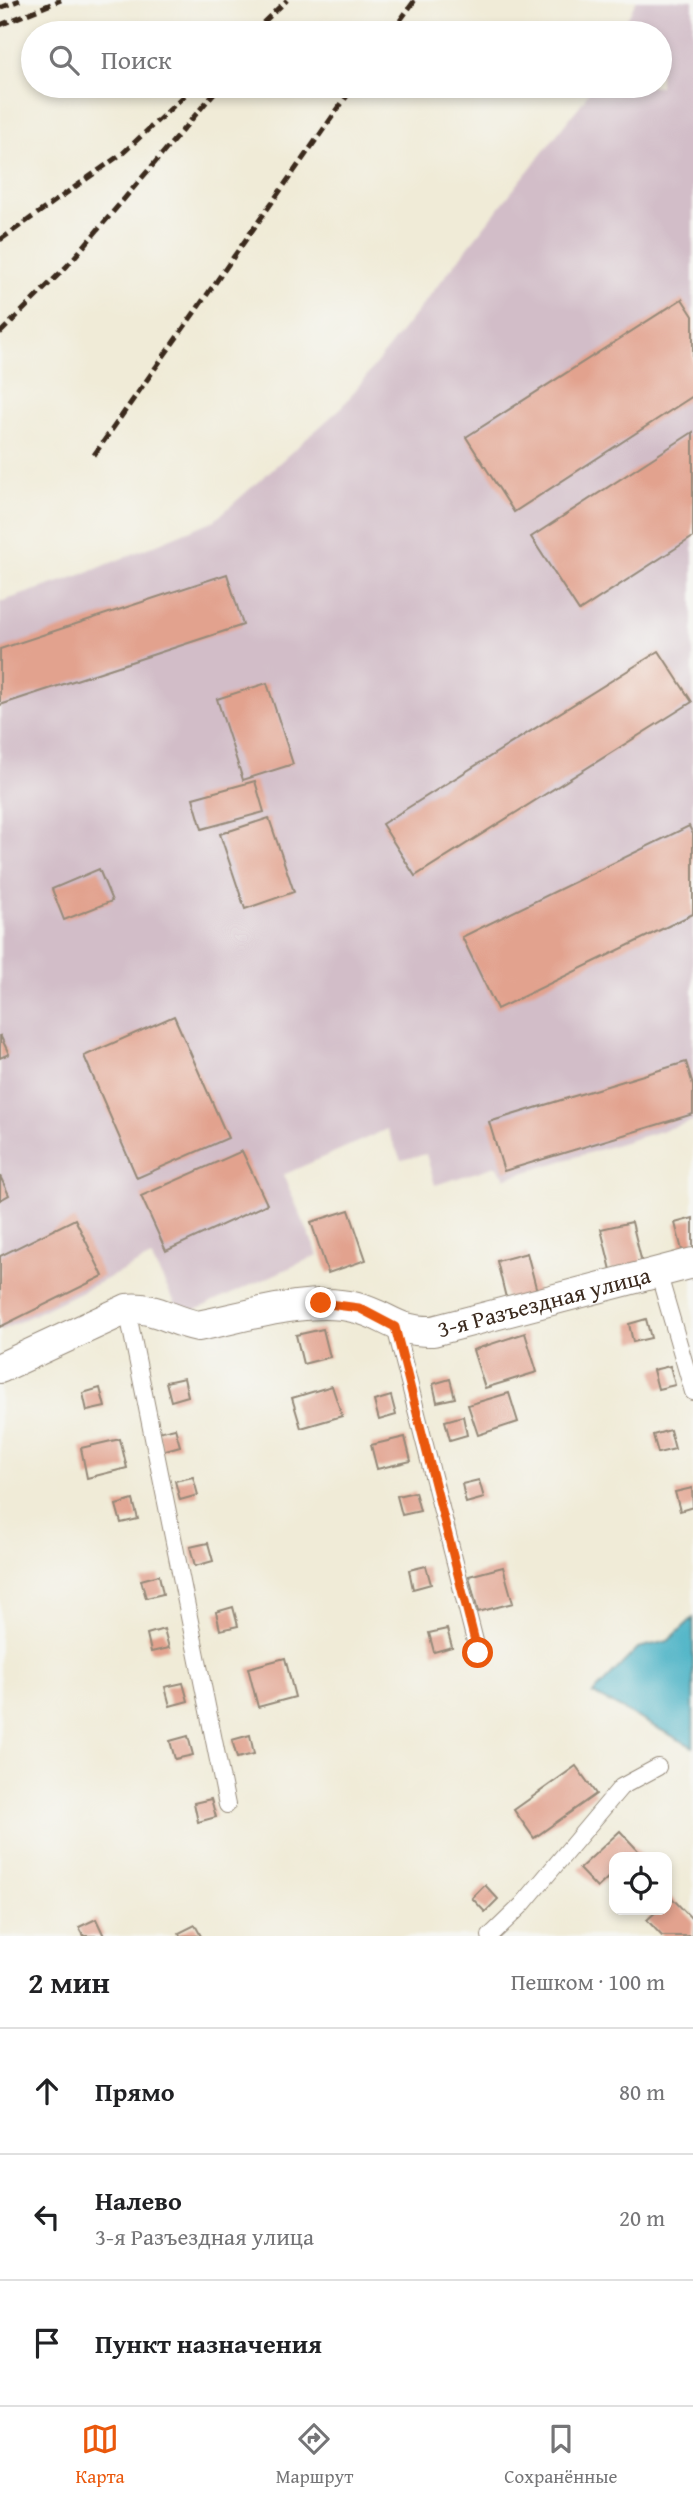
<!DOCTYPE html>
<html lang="ru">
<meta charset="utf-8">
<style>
body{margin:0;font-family:"Gentium Book Plus",serif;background:#f6f6f6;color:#202124}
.controls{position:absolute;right:21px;bottom:21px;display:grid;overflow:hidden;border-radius:14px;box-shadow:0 4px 10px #0003}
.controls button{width:63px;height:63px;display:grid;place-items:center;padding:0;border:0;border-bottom:2px solid #e0e0e0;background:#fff;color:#202124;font:35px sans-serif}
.stop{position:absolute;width:21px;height:21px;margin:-16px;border:5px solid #ea580c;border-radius:50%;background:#fff}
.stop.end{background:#ea580c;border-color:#fff;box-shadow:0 2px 7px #0008}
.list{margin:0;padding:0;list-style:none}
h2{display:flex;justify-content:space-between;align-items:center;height:91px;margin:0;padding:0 28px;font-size:30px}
h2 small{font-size:23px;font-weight:400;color:#757577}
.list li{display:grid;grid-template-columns:46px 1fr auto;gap:21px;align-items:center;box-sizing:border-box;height:126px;padding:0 28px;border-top:2px solid #e0e0e0}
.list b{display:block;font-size:26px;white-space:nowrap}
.list p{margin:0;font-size:23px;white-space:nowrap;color:#757577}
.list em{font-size:23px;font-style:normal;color:#757577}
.icon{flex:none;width:38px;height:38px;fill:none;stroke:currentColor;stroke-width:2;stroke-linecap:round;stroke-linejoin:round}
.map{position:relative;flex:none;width:693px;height:1936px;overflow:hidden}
.search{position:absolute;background:#fff;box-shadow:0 4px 10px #0003;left:21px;right:21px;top:21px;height:77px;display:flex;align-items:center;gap:18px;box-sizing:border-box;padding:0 24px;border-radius:38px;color:#757577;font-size:26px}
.sheet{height:469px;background:#fff}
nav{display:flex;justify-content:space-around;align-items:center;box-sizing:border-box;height:98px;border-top:2px solid #e0e0e0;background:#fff;font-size:19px;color:#757577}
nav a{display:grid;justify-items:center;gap:4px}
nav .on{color:#ea580c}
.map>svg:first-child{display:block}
</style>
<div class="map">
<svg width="693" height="1936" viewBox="0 0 693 1936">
<rect width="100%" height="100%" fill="#f6f6f2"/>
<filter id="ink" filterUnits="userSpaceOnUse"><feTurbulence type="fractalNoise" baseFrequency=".0143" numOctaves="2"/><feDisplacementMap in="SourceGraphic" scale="14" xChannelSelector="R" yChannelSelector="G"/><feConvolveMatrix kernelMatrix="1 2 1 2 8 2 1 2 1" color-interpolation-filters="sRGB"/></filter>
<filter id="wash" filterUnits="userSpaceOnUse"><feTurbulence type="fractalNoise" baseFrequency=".00686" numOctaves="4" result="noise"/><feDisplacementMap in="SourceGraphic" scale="28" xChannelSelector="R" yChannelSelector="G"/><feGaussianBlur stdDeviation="1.57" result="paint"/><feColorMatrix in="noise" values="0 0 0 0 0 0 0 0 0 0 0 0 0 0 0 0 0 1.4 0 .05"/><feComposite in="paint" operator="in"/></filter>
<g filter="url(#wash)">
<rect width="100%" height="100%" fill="#f0ebd7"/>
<path fill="#d2bdc8" d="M637 0H693V1121L506 1178 496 1166 435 1185 426 1154 401 1160 387 1129 283 1175 318 1255 182 1316 151 1257 0 1331V602L84 574 215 520 342 407 584 100 591 86H660V33H619Z"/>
<path fill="#45b0c4" stroke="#406d71" stroke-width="2" d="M693 1618V1747L593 1694 638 1648 668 1641Z"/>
<g id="blocks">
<g fill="#e2a28e">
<path d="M682 299 693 316V396L514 512 466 437Z"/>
<path d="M693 432V537L579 611 531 537Z"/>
<path d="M227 574 243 625 0 705V649Z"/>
<path d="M659 651 692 702 415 876 382 824Z"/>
<path d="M267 683 293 764 243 780 217 699Z"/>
<path d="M255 781 264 812 202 829 193 798Z"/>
<path d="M269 818 294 892 245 909 220 834Z"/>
<path d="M689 826 693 834V914L497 1009 462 937Z"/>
<path d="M99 869 112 901 64 920 52 889Z"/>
<path d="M174 1016 228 1138 137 1178 84 1056Z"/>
<path d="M0 1035 9 1054 0 1058Z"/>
<path d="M686 1062 693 1085V1114L504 1171 489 1122Z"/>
<path d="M242 1151 267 1204 166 1251 141 1196Z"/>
<path d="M0 1176 9 1195 0 1200Z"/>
<path d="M349 1210 366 1260 328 1273 311 1222Z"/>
<path d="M693 1218V1252L683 1254 675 1223Z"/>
<path d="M75 1219 103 1276 0 1327V1256Z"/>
<path d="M632 1222 642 1263 611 1270 601 1229Z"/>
<path d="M527 1253 538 1295 507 1302 497 1261Z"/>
<path d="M646 1319 651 1338 633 1342 629 1324Z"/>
<path d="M323 1329 330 1357 303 1364 296 1335Z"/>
<path d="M525 1333 537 1372 485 1388 473 1350Z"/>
<path d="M670 1366 675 1385 658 1389 653 1370Z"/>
<path d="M184 1378 188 1396 171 1401 166 1382Z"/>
<path d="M450 1379 455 1398 437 1402 433 1384Z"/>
<path d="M332 1386 342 1416 301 1428 292 1398Z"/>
<path d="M100 1388 105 1407 87 1411 83 1393Z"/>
<path d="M509 1393 518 1422 478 1435 468 1405Z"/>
<path d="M391 1396 396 1415 379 1420 374 1401Z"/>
<path d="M463 1416 467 1435 450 1440 445 1421Z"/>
<path d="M175 1428 180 1446 162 1451 158 1432Z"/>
<path d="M670 1430 675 1449 658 1453 653 1435Z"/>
<path d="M405 1437 411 1461 377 1469 371 1445Z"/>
<path d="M120 1439 127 1468 87 1478 81 1448Z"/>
<path d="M193 1477 198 1495 180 1500 175 1481Z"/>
<path d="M479 1480 484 1498 466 1503 462 1484Z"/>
<path d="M692 1488 693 1507 680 1511 675 1492Z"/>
<path d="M415 1492 420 1511 402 1515 397 1496Z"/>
<path d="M133 1500 138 1519 121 1523 116 1505Z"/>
<path d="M208 1543 213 1561 195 1566 190 1547Z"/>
<path d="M426 1566 431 1584 413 1589 409 1570Z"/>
<path d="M503 1567 513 1603 478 1612 469 1576Z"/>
<path d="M159 1575 163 1594 146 1598 141 1580Z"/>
<path d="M233 1607 238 1626 220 1630 216 1612Z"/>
<path d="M164 1629 169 1648 151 1652 147 1634Z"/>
<path d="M447 1629 452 1647 434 1652 429 1633Z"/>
<path d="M285 1658 295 1697 258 1707 248 1668Z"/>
<path d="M183 1683 188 1701 170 1706 165 1687Z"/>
<path d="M250 1735 254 1754 237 1758 232 1740Z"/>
<path d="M188 1736 193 1755 175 1759 170 1741Z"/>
<path d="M576 1766 596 1794 534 1838 514 1810Z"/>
<path d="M211 1799 216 1817 198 1822 194 1803Z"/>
<path d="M620 1831 644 1857H614V1872L597 1888 579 1869Z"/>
<path d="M485 1885 498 1899 485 1912 472 1898Z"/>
<path d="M671 1897 693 1920 692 1936H662L647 1920 658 1910H667V1901Z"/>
<path d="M96 1919 104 1936H84L79 1927Z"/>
<path d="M195 1925 201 1936H180L179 1933Z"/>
</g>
</g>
</g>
<g filter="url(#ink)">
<use href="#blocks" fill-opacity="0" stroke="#968a7a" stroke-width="2"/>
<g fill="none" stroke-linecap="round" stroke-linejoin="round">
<defs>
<g id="service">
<path d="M658 1272 693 1392"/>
<path d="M127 1309 227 1805"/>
<path d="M395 1327 478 1653"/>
<path d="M490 1936 522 1905 621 1787 658 1767"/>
</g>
<g id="minor">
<path id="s1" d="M0 1368 127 1309C155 1306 171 1321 198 1326 245 1317 310 1295 357 1308 389 1316 395 1332 433 1331L693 1263"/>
</g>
</defs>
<use href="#service" stroke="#968a7a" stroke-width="18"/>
<use href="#minor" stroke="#968a7a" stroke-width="32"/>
<use href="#service" stroke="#fff" stroke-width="16"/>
<use href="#minor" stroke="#fff" stroke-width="30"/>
<g stroke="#3b2a1e" stroke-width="5" stroke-dasharray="10 5" stroke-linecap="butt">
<path d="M0 8 20 0"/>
<path d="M0 25 61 0"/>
<path d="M252 33 287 0"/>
<path d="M391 33 415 0"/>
<path d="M0 240 123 153 195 86"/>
<path d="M0 333 67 266 220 86"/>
<path d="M94 455 354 86"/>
</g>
</g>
</g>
<g fill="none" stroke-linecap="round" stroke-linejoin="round" filter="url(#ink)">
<path stroke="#ea580c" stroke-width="9" d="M321 1303 359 1308 395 1327 478 1653"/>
</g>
<g text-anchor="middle" stroke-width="5" stroke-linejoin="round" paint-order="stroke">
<g font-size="23" fill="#3b2a1e" stroke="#f6f6f2">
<text dy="8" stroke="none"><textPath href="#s1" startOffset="570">3-я Разъездная улица</textPath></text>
</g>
</g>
</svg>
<div class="controls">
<button><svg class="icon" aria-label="locate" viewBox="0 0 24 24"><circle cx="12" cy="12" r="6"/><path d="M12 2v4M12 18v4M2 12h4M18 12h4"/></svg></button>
</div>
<div class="stop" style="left:478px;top:1653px"></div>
<div class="stop end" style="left:321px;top:1303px"></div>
<div class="search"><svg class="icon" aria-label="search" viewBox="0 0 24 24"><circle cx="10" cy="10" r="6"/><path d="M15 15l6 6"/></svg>Поиск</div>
</div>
<section class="sheet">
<h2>2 мин<small>Пешком · 100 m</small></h2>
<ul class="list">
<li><svg class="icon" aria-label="ahead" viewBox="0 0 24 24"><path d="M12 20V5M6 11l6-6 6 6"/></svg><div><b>Прямо</b></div><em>80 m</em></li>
<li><svg class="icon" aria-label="left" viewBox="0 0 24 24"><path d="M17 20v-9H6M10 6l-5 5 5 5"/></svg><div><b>Налево</b><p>3-я Разъездная улица</p></div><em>20 m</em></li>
<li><svg class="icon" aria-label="arrive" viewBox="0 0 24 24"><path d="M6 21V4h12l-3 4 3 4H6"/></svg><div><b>Пункт назначения</b></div></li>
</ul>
</section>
<nav>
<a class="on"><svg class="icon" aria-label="map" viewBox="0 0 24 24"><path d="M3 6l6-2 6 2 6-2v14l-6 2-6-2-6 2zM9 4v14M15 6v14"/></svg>Карта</a>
<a><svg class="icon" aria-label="directions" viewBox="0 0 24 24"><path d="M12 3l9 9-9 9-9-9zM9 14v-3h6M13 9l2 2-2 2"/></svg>Маршрут</a>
<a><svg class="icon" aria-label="saved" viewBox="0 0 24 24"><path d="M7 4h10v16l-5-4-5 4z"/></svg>Сохранённые</a>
</nav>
